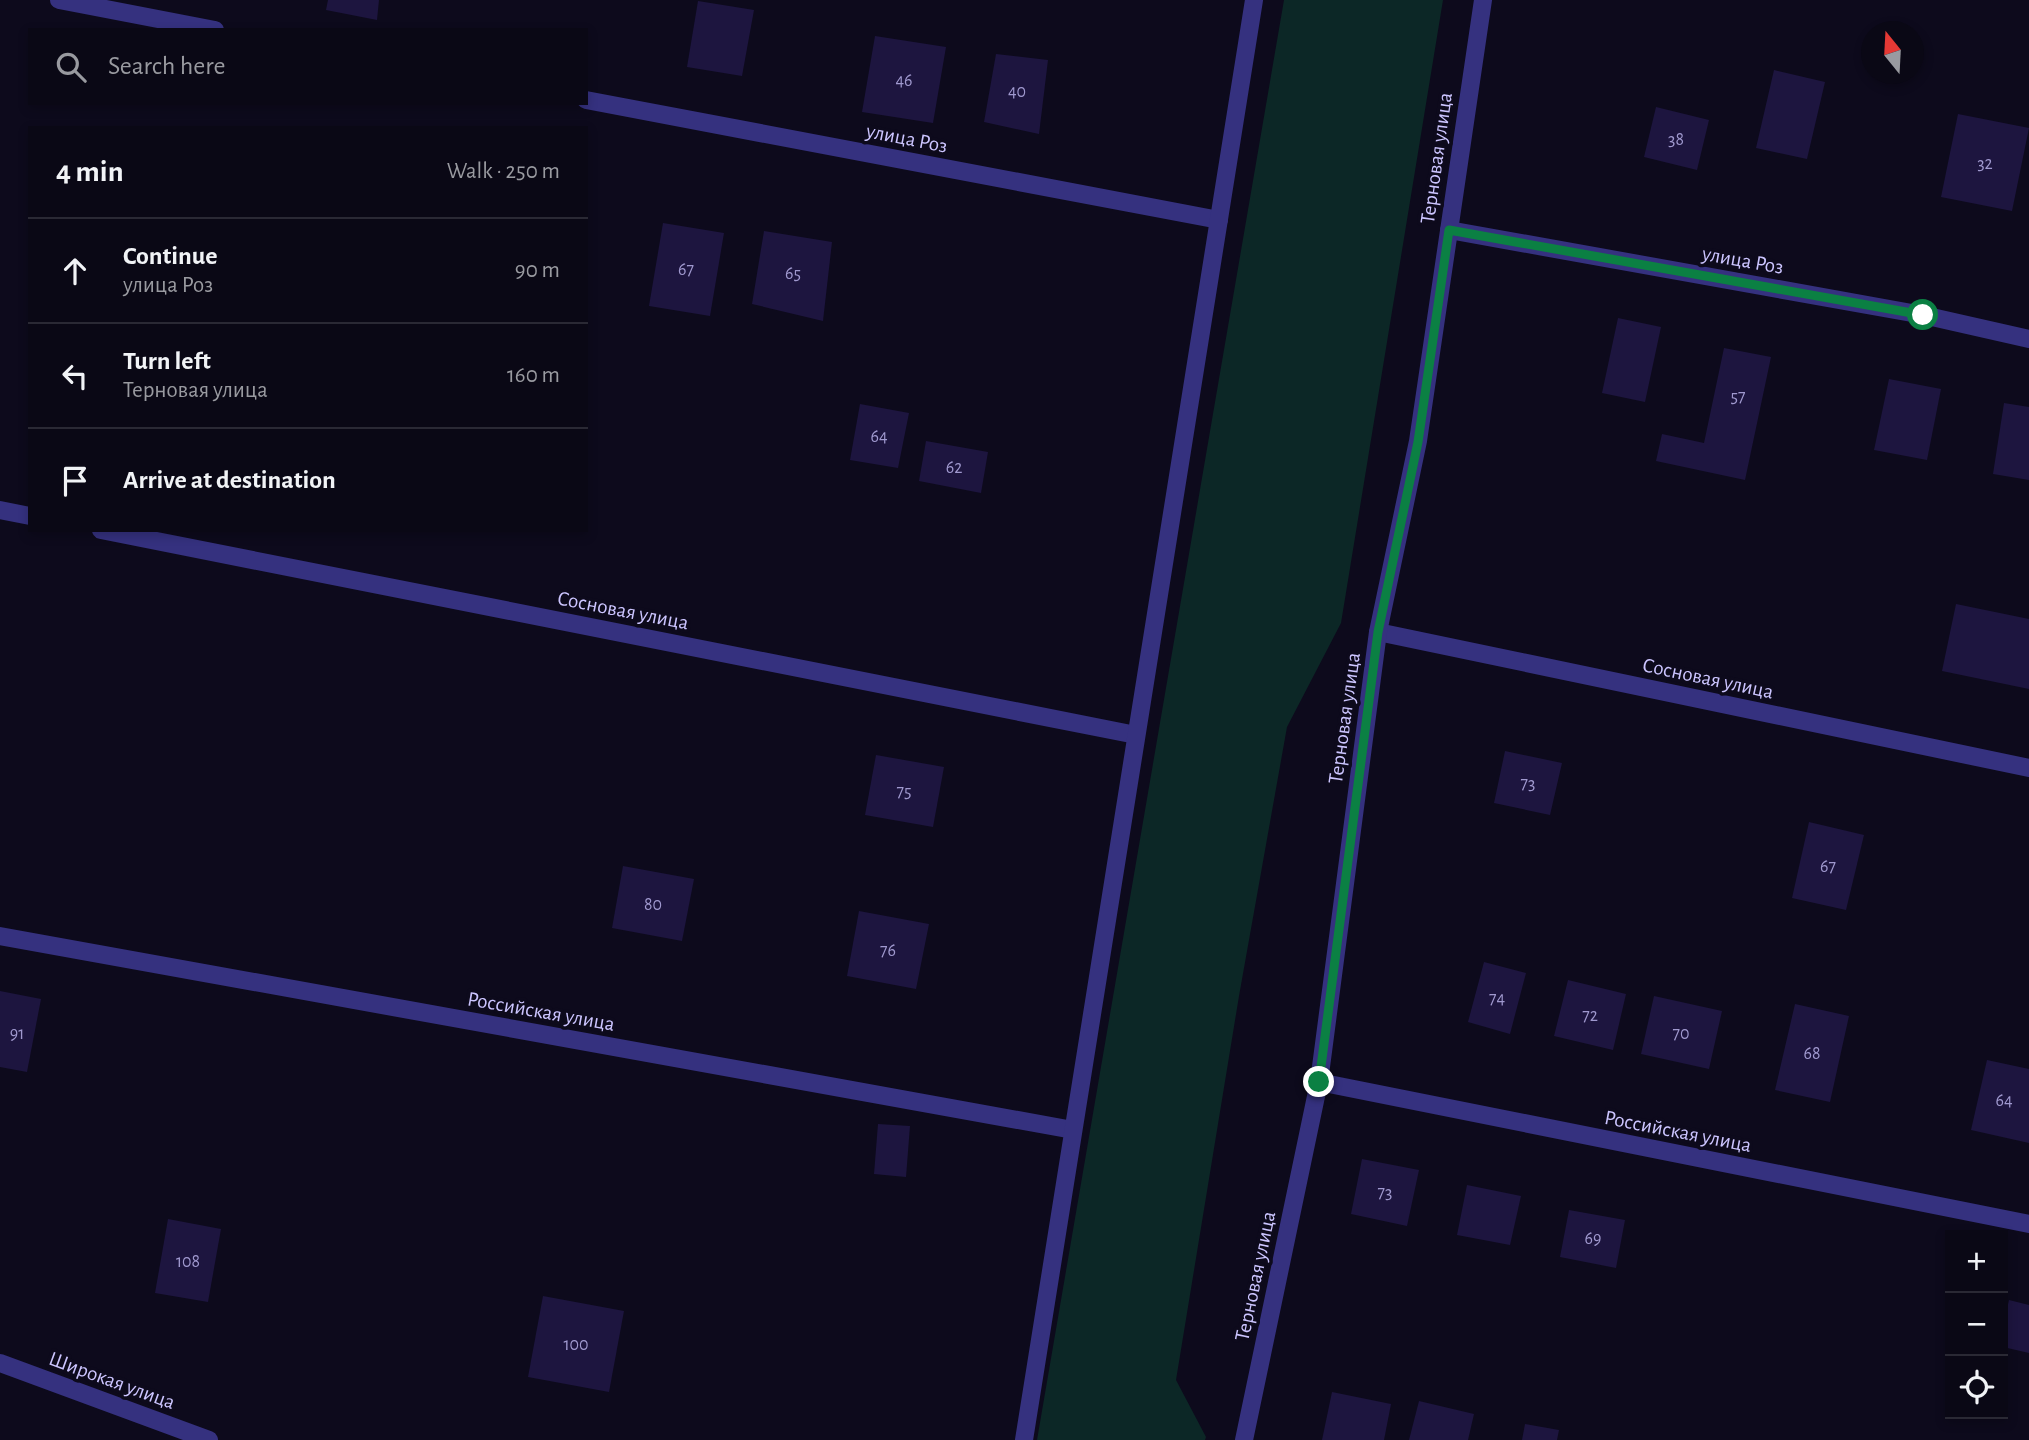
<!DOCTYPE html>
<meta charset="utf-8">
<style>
body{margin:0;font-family:"Alegreya Sans",sans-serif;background:#13111e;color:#f1f3f6}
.controls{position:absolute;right:21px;bottom:21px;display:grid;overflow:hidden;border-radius:0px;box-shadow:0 4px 10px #0003}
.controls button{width:63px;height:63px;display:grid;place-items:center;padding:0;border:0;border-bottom:2px solid #2a2934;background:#0a0815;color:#f1f3f6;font:35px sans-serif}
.compass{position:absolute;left:1861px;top:21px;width:63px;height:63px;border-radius:50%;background:#0a0815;box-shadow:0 4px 10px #0003;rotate:342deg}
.stop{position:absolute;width:21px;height:21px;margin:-16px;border:5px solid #0b8043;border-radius:50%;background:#fff}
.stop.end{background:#0b8043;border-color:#fff;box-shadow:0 2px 7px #0008}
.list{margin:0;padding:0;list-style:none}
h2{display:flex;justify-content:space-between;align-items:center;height:91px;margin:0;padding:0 28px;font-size:30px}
h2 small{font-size:23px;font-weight:400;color:#999aa0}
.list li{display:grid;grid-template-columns:46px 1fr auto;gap:21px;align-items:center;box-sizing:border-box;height:105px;padding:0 28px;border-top:2px solid #2a2934}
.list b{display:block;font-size:26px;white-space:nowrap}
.list p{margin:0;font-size:23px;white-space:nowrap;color:#999aa0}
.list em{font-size:23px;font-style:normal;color:#999aa0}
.icon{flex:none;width:38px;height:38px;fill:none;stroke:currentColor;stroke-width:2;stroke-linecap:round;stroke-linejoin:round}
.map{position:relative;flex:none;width:2029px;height:1440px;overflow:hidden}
.search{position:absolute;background:#0a0815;box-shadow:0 4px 10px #0003;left:28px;top:28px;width:560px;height:77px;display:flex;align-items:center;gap:18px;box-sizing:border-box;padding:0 24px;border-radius:0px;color:#999aa0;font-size:26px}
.panel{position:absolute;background:#0a0815;box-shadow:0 4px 10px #0003;left:28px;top:126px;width:560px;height:406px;border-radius:0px}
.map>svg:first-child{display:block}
</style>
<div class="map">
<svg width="2029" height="1440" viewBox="0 0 2029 1440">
<rect width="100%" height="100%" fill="#0d0a1c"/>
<path fill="#0c2726" d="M1284 0H1443L1341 623 1287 727 1239 996 1176 1380 1206 1437 1205 1440H1037Z"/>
<g fill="#1d153f">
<path d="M328 0H379L377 20 326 10Z"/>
<path d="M698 1 754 10 742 76 687 67Z"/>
<path d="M875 36 946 47 933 123 862 112Z"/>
<path d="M996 54 1048 60 1039 134 984 122Z"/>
<path d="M1774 70 1825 82 1807 159 1756 148Z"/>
<path d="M1656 107 1709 120 1697 170 1644 157Z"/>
<path d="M1958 114 2029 128 2012 211 1941 197Z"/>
<path d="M663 223 724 233 710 316 649 306Z"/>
<path d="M764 231 832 242 823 321 752 304Z"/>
<path d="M1618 318 1661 327 1645 402 1602 393Z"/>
<path d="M1724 348 1771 357 1745 480 1656 461 1662 434 1704 443Z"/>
<path d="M1889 379 1941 389 1927 460 1874 450Z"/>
<path d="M2004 403 2029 407V480L1993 474Z"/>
<path d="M860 404 909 413 898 468 850 460Z"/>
<path d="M926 441 988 452 981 493 919 481Z"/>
<path d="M1956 604 2029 619V689L1942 671Z"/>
<path d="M1505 751 1562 763 1550 815 1494 803Z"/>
<path d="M876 755 944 767 933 827 865 815Z"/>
<path d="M1809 822 1864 835 1846 910 1792 898Z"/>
<path d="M623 866 694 879 682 941 612 928Z"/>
<path d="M859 911 929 924 916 989 847 976Z"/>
<path d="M1484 962 1526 973 1510 1034 1468 1022Z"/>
<path d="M1568 980 1626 994 1613 1050 1554 1036Z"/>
<path d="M0 991 41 999 27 1072 0 1067Z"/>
<path d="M1654 996 1722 1011 1709 1069 1641 1054Z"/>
<path d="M1795 1004 1849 1016 1830 1102 1775 1090Z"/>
<path d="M1987 1060 2029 1069V1143L1971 1130Z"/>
<path d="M878 1124 910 1126 906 1177 874 1174Z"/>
<path d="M1362 1159 1419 1170 1407 1226 1351 1214Z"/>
<path d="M1467 1185 1521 1196 1510 1245 1457 1235Z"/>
<path d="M1569 1210 1625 1220 1616 1268 1560 1257Z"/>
<path d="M168 1219 221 1229 208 1302 155 1293Z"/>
<path d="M543 1296 624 1311 609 1392 528 1377Z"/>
<path d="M2009 1300 2029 1305V1353L2003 1347V1326Z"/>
<path d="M1332 1392 1391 1404 1384 1440H1322Z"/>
<path d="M1419 1401 1474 1414 1468 1440H1409Z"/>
<path d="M1525 1424 1559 1430 1557 1440H1522Z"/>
</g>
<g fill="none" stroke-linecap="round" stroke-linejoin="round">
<g stroke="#35317f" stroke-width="18">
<path d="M59 0 215 30"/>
<path d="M586 100 1219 220"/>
<path d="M1449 230 1923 315 2029 339"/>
<path d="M0 510 30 516"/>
<path d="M101 530 1136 735"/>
<path d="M1378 632 2029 768"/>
<path d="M0 936 1073 1130"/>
<path d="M1319 1082 2029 1224"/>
<path d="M0 1363 209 1440"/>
<path d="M1024 1440 1254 0"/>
<path d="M1244 1440 1319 1082 1378 632 1418 441 1483 0"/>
</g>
</g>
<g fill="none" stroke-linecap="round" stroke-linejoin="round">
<path stroke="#0b8043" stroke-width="9" d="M1319 1082 1378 632 1418 442 1449 230 1923 315"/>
</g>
<g text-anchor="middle" stroke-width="7" stroke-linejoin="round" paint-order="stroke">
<g font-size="18" fill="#a099cf">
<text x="904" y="86">46</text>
<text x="1017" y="97">40</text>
<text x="1676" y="145">38</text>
<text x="1985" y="169">32</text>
<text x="686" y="275">67</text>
<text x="793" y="279">65</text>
<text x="1738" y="402">57</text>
<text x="879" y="442">64</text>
<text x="954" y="473">62</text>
<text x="1528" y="789">73</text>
<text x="904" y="797">75</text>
<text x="1828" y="872">67</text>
<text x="653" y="910">80</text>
<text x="888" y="956">76</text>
<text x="1497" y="1004">74</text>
<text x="1590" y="1021">72</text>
<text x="17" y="1039">91</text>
<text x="1681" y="1039">70</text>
<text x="1812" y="1059">68</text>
<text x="2004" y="1106">64</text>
<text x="1385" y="1198">73</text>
<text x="1593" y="1244">69</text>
<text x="188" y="1267">108</text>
<text x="576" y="1350">100</text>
</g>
<g font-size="21" fill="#ccc5ff" stroke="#0d0a1c">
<text transform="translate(907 138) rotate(11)" y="7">улица Роз</text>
<text transform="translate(1436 158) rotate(-82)" y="7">Терновая улица</text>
<text transform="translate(1743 260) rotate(10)" y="7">улица Роз</text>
<text transform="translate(623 610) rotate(11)" y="7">Сосновая улица</text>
<text transform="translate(1708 678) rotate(12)" y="7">Сосновая улица</text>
<text transform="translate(1344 718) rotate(-82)" y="7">Терновая улица</text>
<text transform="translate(541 1011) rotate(10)" y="7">Российская улица</text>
<text transform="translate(1678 1131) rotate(11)" y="7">Российская улица</text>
<text transform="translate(1255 1276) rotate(-78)" y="7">Терновая улица</text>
<text transform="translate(112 1380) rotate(20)" y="7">Широкая улица</text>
</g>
</g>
</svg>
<div class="controls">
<button>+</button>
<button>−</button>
<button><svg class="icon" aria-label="locate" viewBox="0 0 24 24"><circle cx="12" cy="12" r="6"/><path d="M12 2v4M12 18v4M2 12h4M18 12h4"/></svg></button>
</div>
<svg class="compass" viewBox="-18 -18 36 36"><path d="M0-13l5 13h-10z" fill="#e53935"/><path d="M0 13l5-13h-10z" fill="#999aa0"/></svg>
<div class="stop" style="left:1923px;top:315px"></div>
<div class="stop end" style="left:1319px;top:1082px"></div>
<div class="search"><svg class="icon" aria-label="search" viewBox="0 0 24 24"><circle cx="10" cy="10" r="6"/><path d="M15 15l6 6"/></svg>Search here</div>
<section class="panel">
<h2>4 min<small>Walk · 250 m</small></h2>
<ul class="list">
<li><svg class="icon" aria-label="ahead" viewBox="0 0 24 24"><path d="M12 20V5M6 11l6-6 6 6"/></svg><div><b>Continue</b><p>улица Роз</p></div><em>90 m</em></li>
<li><svg class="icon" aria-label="left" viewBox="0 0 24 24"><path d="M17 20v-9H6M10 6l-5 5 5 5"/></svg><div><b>Turn left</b><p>Терновая улица</p></div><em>160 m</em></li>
<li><svg class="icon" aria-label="arrive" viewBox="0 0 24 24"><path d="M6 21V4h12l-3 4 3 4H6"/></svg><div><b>Arrive at destination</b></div></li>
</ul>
</section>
</div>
